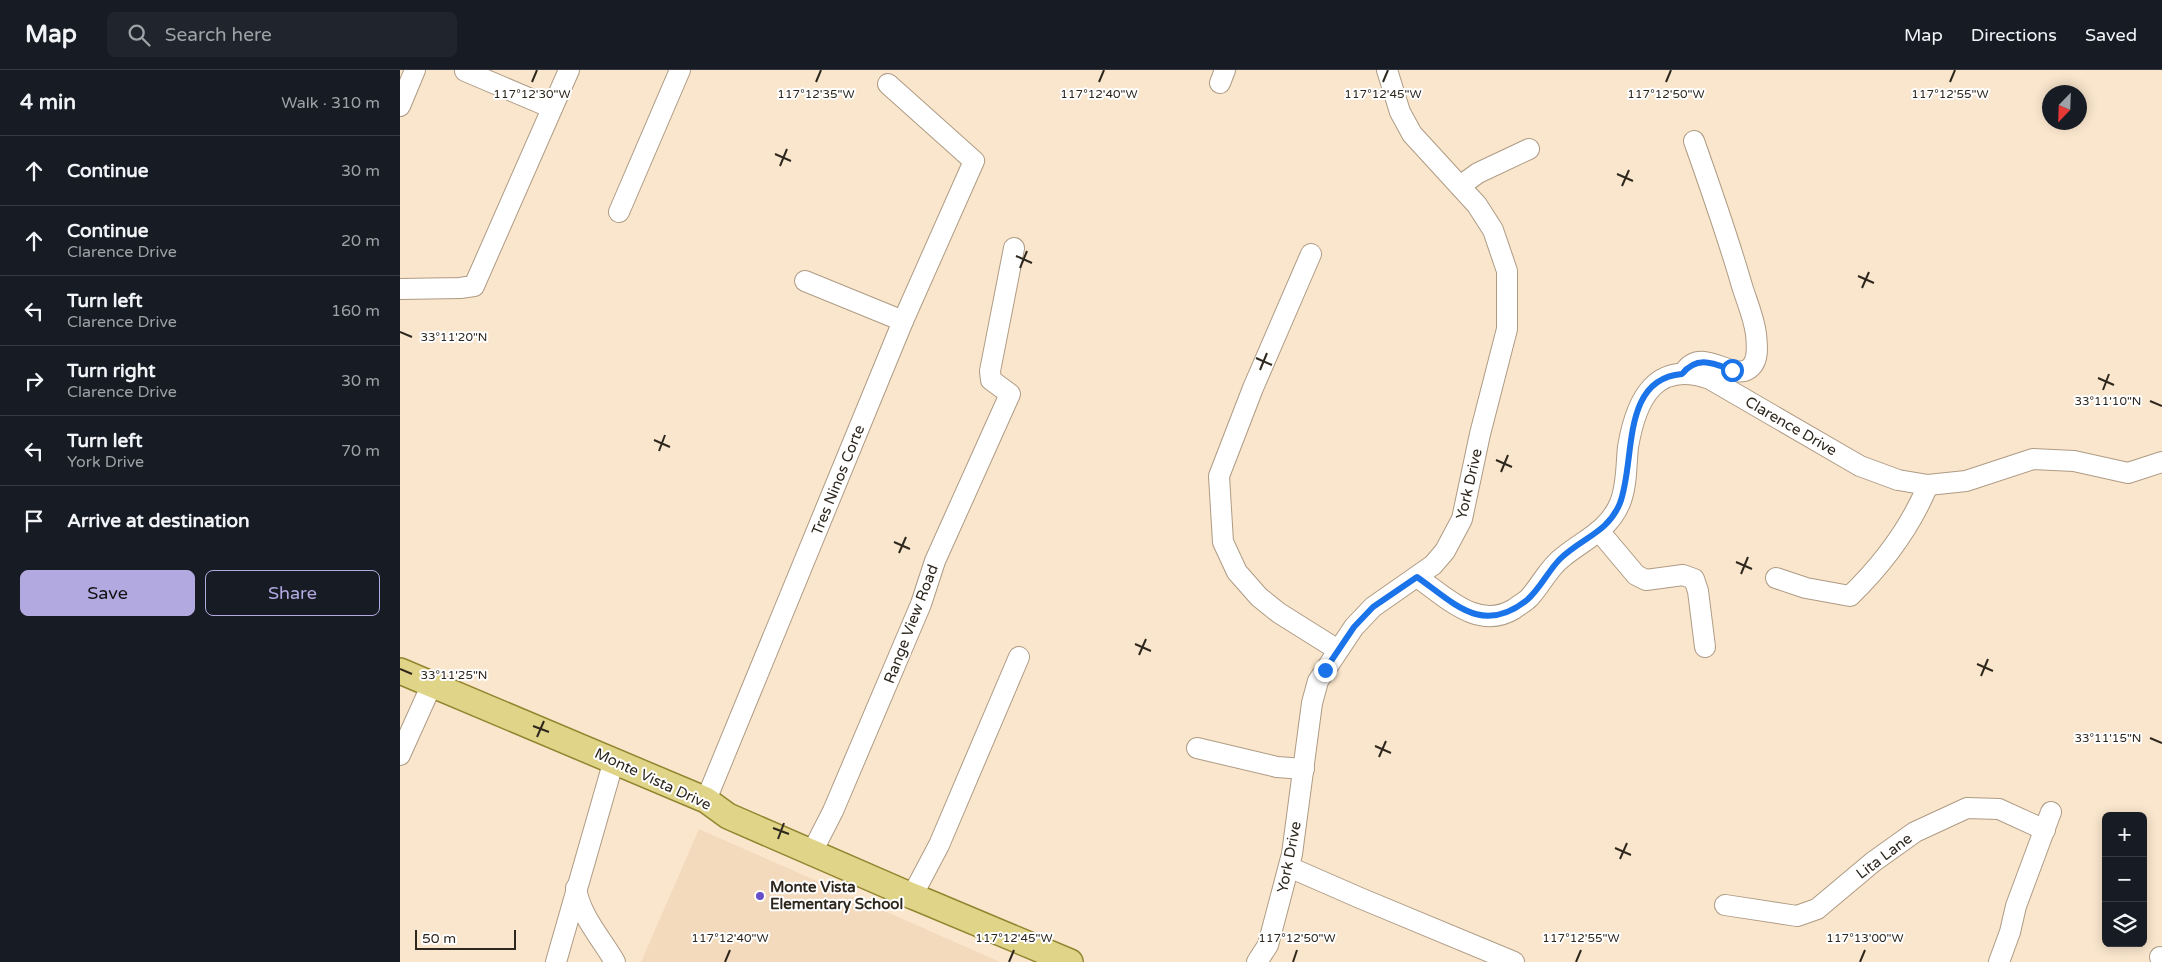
<!DOCTYPE html>
<meta charset="utf-8">
<style>
body{margin:0;font-family:"Varela Round",sans-serif;background:#20242c;color:#f1f3f6}
.controls{position:absolute;right:15px;bottom:15px;display:grid;overflow:hidden;border-radius:8px;box-shadow:0 2px 12px #0003}
.controls button{width:45px;height:45px;display:grid;place-items:center;padding:0;border:0;border-bottom:1px solid #363941;background:#171b24;color:#f1f3f6;font:25px sans-serif}
.compass{position:absolute;left:1642px;top:15px;width:45px;height:45px;border-radius:50%;background:#171b24;box-shadow:0 2px 12px #0003;rotate:203deg}
.scale{position:absolute;left:15px;bottom:12px;width:101px;box-sizing:border-box;padding-left:5px;border:2px solid #2e271d;border-top:0;font-size:14px;line-height:18px;white-space:nowrap;color:#2e271d;-webkit-text-stroke:4px #fff;paint-order:stroke}
.stop{position:absolute;width:15px;height:15px;margin:-11px;border:4px solid #1a73e8;border-radius:50%;background:#fff}
.stop.end{background:#1a73e8;border-color:#fff;box-shadow:0 1px 5px #0008}
.list{margin:0;padding:0;list-style:none}
h2{display:flex;justify-content:space-between;align-items:center;height:65px;margin:0;padding:0 20px;font-size:21px}
h2 small{font-size:16px;font-weight:400;color:#9ea1a6}
.list li{display:grid;grid-template-columns:32px 1fr auto;gap:15px;align-items:center;box-sizing:border-box;height:70px;padding:0 20px;border-top:1px solid #363941}
.list b{display:block;font-size:19px;white-space:nowrap}
.list p{margin:0;font-size:16px;white-space:nowrap;color:#9ea1a6}
.list em{font-size:16px;font-style:normal;color:#9ea1a6}
.actions{display:flex;gap:10px;padding:15px 20px}
.actions a{flex:1;padding:11px 0;border:1px solid #b3a9e1;border-radius:8px;text-align:center;font-size:18px;color:#b3a9e1}
.actions .main{background:#b3a9e1;color:#111}
.icon{flex:none;width:28px;height:28px;fill:none;stroke:currentColor;stroke-width:2;stroke-linecap:round;stroke-linejoin:round}
.map{position:relative;flex:none;width:1762px;height:892px;overflow:hidden}
header{display:flex;align-items:center;gap:30px;box-sizing:border-box;height:70px;padding:0 25px;background:#171b24;border-bottom:1px solid #363941}
header strong{font-size:24px}
nav{display:flex;gap:28px;margin-inline-start:auto;font-size:18px}
.search{width:350px;height:45px;background:#20242c;display:flex;align-items:center;gap:12px;box-sizing:border-box;padding:0 18px;border-radius:8px;color:#9ea1a6;font-size:19px}
main{display:flex}
aside{flex:1;background:#171b24}
.map>svg:first-child{display:block}
</style>
<header>
<strong>Map</strong>
<div class="search"><svg class="icon" aria-label="search" viewBox="0 0 24 24"><circle cx="10" cy="10" r="6"/><path d="M15 15l6 6"/></svg>Search here</div>
<nav><a>Map</a><a>Directions</a><a>Saved</a></nav>
</header>
<main>
<aside>
<h2>4 min<small>Walk · 310 m</small></h2>
<ul class="list">
<li><svg class="icon" aria-label="ahead" viewBox="0 0 24 24"><path d="M12 20V5M6 11l6-6 6 6"/></svg><div><b>Continue</b></div><em>30 m</em></li>
<li><svg class="icon" aria-label="ahead" viewBox="0 0 24 24"><path d="M12 20V5M6 11l6-6 6 6"/></svg><div><b>Continue</b><p>Clarence Drive</p></div><em>20 m</em></li>
<li><svg class="icon" aria-label="left" viewBox="0 0 24 24"><path d="M17 20v-9H6M10 6l-5 5 5 5"/></svg><div><b>Turn left</b><p>Clarence Drive</p></div><em>160 m</em></li>
<li><svg class="icon" aria-label="right" viewBox="0 0 24 24"><path d="M7 20v-9h11M14 6l5 5-5 5"/></svg><div><b>Turn right</b><p>Clarence Drive</p></div><em>30 m</em></li>
<li><svg class="icon" aria-label="left" viewBox="0 0 24 24"><path d="M17 20v-9H6M10 6l-5 5 5 5"/></svg><div><b>Turn left</b><p>York Drive</p></div><em>70 m</em></li>
<li><svg class="icon" aria-label="arrive" viewBox="0 0 24 24"><path d="M6 21V4h12l-3 4 3 4H6"/></svg><div><b>Arrive at destination</b></div></li>
</ul>
<div class="actions"><a class="main">Save</a><a>Share</a></div>
</aside>
<div class="map">
<svg width="1762" height="892" viewBox="0 0 1762 892">
<rect width="100%" height="100%" fill="#fae6cd"/>
<path fill="#f4dabc" d="M299 759 600 892H241Z"/>
<g fill="none" stroke-linecap="round" stroke-linejoin="round">
<defs>
<g id="minor">
<path d="M65 1 152 38"/>
<path d="M820 13 825 0"/>
<path d="M0 36 15 0"/>
<path d="M1060 116 1078 103 1129 79"/>
<path d="M219 142 280 0"/>
<path d="M911 184 853 318 819 406 823 472 837 502 859 527 879 543 938 580"/>
<path d="M405 211 503 251"/>
<path d="M0 219 60 218 74 216 169 0"/>
<path d="M1285 301C1303 275 1334 314 1351 297 1359 289 1357 275 1356 264 1354 248 1347 232 1342 216 1328 167 1311 119 1294 71"/>
<path d="M1199 461 1236 505 1246 510 1283 505 1294 509 1298 521 1305 577"/>
<path d="M1017 507C1046 527 1078 561 1114 539 1119 535 1125 532 1129 528 1141 515 1149 497 1163 487 1184 470 1209 460 1220 433 1227 416 1226 396 1228 377 1236 330 1255 289 1310 309L1460 396 1498 410 1528 415 1566 411 1633 389 1674 391 1728 403 1762 392"/>
<path d="M1376 508 1406 518 1450 526C1482 495 1511 456 1528 415"/>
<path d="M797 678 877 697 904 699"/>
<path d="M0 685 32 614"/>
<path d="M306 730 503 251 574 91 488 14"/>
<path d="M411 784 433 741 521 534 535 491 610 324 591 310 590 301 614 178"/>
<path d="M889 797 960 828 1114 892"/>
<path d="M176 818C180 845 201 868 215 892"/>
<path d="M515 827 512 826 539 775 619 587"/>
<path d="M1325 835 1397 846 1417 839 1473 792 1515 762 1567 738 1599 739 1645 760"/>
<path d="M1760 887 1762 888"/>
<path d="M156 892 214 690"/>
<path d="M857 892 868 875 892 784 912 633 918 611 954 557 973 537 1033 495 1045 481 1062 449 1080 364 1107 259V201L1093 160 1077 135 1012 64 1000 42 987 0"/>
<path d="M1599 892 1610 862 1616 836 1651 742"/>
</g>
<g id="major">
<path d="M0 601 306 730 328 746 512 826"/>
<path d="M515 827 670 892"/>
</g>
</defs>
<use href="#minor" stroke="#ae9b84" stroke-width="22"/>
<use href="#major" stroke="#93852f" stroke-width="28"/>
<use href="#minor" stroke="#fff" stroke-width="20"/>
<use href="#major" stroke="#dfd488" stroke-width="25"/>
</g>
<g fill="none" stroke-linecap="round" stroke-linejoin="round">
<path stroke="#1a73e8" stroke-width="6" d="M925 600 954 557 973 537 1017 507C1054 533 1082 566 1127 530 1140 519 1148 501 1160 489 1181 468 1208 463 1220 433 1236 391 1220 309 1282 304 1297 285 1313 293 1332 300"/>
</g>
<path fill="none" stroke="#2e271d" stroke-width="2" d="M132 12 137 0M416 12 421 0M699 12 704 0M983 12 988 0M1266 12 1271 0M1550 12 1555 0M375 84 391 91M380 96 387 79M1217 104 1233 111M1222 116 1229 100M616 186 632 193M620 198 627 181M1458 206 1474 213M1462 218 1469 202M0 262 12 267M856 288 872 295M860 300 867 283M1698 308 1714 315M1703 320 1709 304M1750 331 1762 336M254 370 270 377M259 381 265 365M1096 390 1112 397M1101 402 1108 385M494 472 510 479M499 483 506 467M1336 492 1352 499M1341 504 1348 487M735 574 751 581M739 585 746 569M1577 594 1593 601M0 599 12 604M1581 606 1588 589M133 656 149 662M137 667 144 651M1750 668 1762 673M975 676 991 683M979 687 986 671M373 758 389 764M378 769 384 753M1215 778 1231 785M1220 789 1227 773M325 892 330 880M609 892 614 880M893 892 897 880M1176 892 1181 880M1460 892 1465 880"/>
<circle fill="#684ec7" stroke="#fff" stroke-width="2" cx="360" cy="826" r="5"/>
<g text-anchor="middle" stroke-width="4" stroke-linejoin="round" paint-order="stroke">
<g font-size="15" fill="#2e271d" stroke="#fff">
<text transform="translate(1391 356) rotate(30)" y="5">Clarence Drive</text>
<text transform="translate(438 410) rotate(-68)" y="5">Tres Ninos Corte</text>
<text transform="translate(1069 414) rotate(-77)" y="5">York Drive</text>
<text transform="translate(511 554) rotate(-69)" y="5">Range View Road</text>
<text transform="translate(253 709) rotate(25)" y="5">Monte Vista Drive</text>
<text transform="translate(1484 786) rotate(-37)" y="5">Lita Lane</text>
<text transform="translate(889 787) rotate(-79)" y="5">York Drive</text>
</g>
<g font-size="15" font-weight="bold" fill="#2e271d" stroke="#fff" text-anchor="start">
<text x="370" y="822">Monte Vista<tspan x="370" dy="17">Elementary School</tspan></text>
</g>
</g>
<g font-size="12" text-anchor="middle" fill="#2e271d" stroke="#fff" stroke-width="4" stroke-linejoin="round" paint-order="stroke">
<text x="132" y="28">117°12'30"W</text>
<text x="416" y="28">117°12'35"W</text>
<text x="699" y="28">117°12'40"W</text>
<text x="983" y="28">117°12'45"W</text>
<text x="1266" y="28">117°12'50"W</text>
<text x="1550" y="28">117°12'55"W</text>
<text x="54" y="271">33°11'20"N</text>
<text x="1708" y="335">33°11'10"N</text>
<text x="54" y="609">33°11'25"N</text>
<text x="1708" y="672">33°11'15"N</text>
<text x="330" y="872">117°12'40"W</text>
<text x="614" y="872">117°12'45"W</text>
<text x="897" y="872">117°12'50"W</text>
<text x="1181" y="872">117°12'55"W</text>
<text x="1465" y="872">117°13'00"W</text>
</g>
</svg>
<div class="controls">
<button>+</button>
<button>−</button>
<button><svg class="icon" aria-label="layers" viewBox="0 0 24 24"><path d="M12 4l9 5-9 5-9-5zM3 14l9 5 9-5"/></svg></button>
</div>
<svg class="compass" viewBox="-18 -18 36 36"><path d="M0-13l5 13h-10z" fill="#e53935"/><path d="M0 13l5-13h-10z" fill="#9ea1a6"/></svg>
<div class="scale">50 m</div>
<div class="stop" style="left:1332px;top:300px"></div>
<div class="stop end" style="left:925px;top:600px"></div>
</div>
</main>
